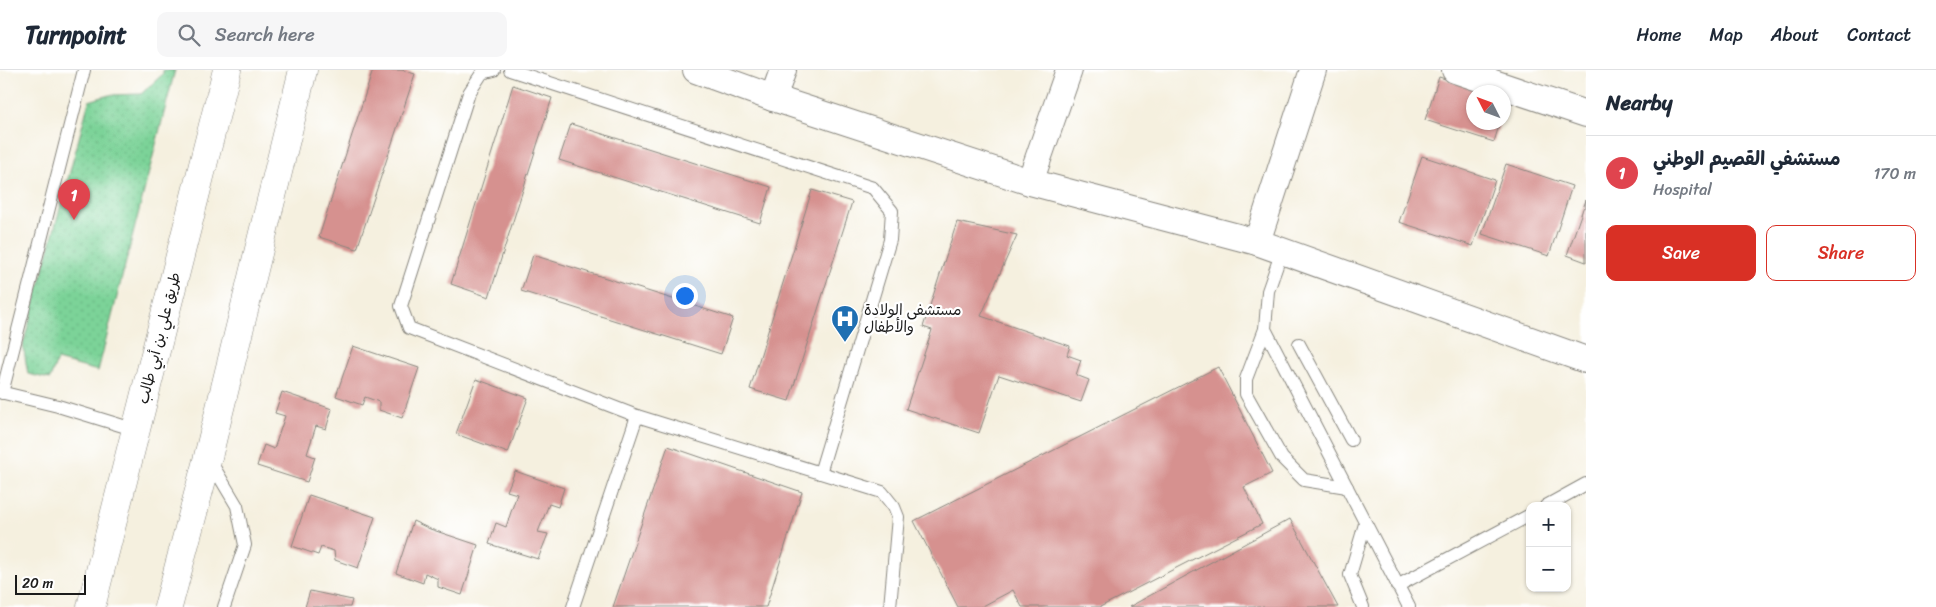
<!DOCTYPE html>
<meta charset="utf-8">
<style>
body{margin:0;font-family:Sriracha,"Playpen Sans Arabic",sans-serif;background:#f6f6f7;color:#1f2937}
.controls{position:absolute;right:15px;bottom:15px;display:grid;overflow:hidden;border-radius:10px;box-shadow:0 1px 4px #0004}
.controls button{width:45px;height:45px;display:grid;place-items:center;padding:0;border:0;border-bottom:1px solid #e0e1e3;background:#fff;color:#1f2937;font:25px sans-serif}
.compass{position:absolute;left:1466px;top:15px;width:45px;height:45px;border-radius:50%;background:#fff;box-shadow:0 1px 4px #0004;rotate:312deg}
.scale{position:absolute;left:15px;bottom:12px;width:71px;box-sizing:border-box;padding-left:5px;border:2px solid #1c1c1c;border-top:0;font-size:14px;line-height:18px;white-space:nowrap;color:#1c1c1c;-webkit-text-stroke:4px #fff;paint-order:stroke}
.you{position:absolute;left:684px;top:225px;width:18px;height:18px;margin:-12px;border:4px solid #fff;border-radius:50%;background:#1a73e8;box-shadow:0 0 0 8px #1a73e833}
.badge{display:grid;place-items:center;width:32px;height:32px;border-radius:50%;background:#d93025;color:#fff;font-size:16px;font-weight:700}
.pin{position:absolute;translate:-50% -41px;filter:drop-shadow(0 1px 2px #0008)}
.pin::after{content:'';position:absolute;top:26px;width:18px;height:15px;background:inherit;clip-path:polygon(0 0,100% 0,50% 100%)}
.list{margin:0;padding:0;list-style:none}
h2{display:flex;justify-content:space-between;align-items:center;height:65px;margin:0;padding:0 20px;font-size:21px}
h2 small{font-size:16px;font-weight:400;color:#747a83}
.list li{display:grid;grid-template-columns:32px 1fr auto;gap:15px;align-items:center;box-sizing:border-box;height:75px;padding:0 20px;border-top:1px solid #e0e1e3}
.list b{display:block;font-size:19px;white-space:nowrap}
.list p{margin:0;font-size:16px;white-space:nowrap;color:#747a83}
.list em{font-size:16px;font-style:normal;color:#747a83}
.actions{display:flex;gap:10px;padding:15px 20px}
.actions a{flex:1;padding:11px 0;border:1px solid #d93025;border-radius:10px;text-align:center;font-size:18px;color:#d93025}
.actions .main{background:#d93025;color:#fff}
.icon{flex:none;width:28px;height:28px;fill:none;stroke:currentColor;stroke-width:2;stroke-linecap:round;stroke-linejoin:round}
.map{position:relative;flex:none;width:1586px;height:537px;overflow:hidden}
header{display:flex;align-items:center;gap:30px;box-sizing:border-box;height:70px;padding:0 25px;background:#fff;border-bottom:1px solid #e0e1e3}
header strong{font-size:24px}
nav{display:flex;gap:28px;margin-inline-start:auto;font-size:18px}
.search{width:350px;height:45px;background:#f6f6f7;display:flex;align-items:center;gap:12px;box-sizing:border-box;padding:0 18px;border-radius:10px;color:#747a83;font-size:19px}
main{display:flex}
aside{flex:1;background:#fff}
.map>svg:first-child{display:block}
</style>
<header>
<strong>Turnpoint</strong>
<div class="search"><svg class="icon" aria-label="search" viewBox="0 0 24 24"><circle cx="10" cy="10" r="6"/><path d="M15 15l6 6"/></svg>Search here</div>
<nav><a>Home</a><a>Map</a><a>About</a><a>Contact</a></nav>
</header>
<main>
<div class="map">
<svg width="1586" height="537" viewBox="0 0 1586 537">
<defs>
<pattern id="grass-dots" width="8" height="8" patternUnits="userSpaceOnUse" patternTransform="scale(1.25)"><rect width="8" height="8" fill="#7bd398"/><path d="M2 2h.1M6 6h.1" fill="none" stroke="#6ab582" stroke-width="1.8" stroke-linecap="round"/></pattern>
</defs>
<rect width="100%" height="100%" fill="#fff"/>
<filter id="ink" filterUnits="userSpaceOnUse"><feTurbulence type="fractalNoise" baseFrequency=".02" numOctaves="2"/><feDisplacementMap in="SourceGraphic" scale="10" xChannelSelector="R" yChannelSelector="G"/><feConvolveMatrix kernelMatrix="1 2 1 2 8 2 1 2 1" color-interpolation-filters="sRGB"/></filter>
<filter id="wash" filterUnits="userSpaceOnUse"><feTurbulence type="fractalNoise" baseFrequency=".0096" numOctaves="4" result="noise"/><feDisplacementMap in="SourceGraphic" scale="20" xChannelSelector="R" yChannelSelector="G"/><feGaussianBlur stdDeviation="1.12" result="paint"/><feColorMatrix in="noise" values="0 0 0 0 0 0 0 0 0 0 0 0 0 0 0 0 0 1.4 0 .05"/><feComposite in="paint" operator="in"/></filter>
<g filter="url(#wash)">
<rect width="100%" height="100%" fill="#f5f0df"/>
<path fill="url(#grass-dots)" stroke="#4c785a" d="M163 0H175L98 301 57 290 50 309 28 304 23 275 89 31 109 25 141 24 163 4Z"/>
<g id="blocks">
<g fill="#d6918f">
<path d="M373 0H402L415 4 357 179 319 167Z"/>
<path d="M1439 7 1488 22H1474V52H1500L1494 72 1425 50Z"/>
<path d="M513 15 552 28 489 227 451 214Z"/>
<path d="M571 54 771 117 760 153 559 90Z"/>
<path d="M1422 86 1495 110 1473 176 1399 152Z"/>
<path d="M1506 94 1572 116 1549 186 1482 164Z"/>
<path d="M812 120 852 132 789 331 750 319Z"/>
<path d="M1586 130V192L1567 185Z"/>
<path d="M957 152 1017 165 981 246 1070 276 1067 285 1081 290 1076 305 1089 310 1081 332 999 305 979 363 906 339 932 260 923 257Z"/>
<path d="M533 185 733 248 721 284 521 221Z"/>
<path d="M353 276 419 298 402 348 379 340V332L365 327 362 335 336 326Z"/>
<path d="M1218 297 1272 403 1244 417 1262 454 1100 537H1022L1013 520 981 537H958L914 451Z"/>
<path d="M476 309 528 328 508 383 456 364Z"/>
<path d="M282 322 332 339 326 359 316 356 307 384 315 387 307 412 257 396 264 375 274 379 285 346 275 343Z"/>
<path d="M668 376 802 422 766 537H613Z"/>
<path d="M515 401 564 418 558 437 549 434 538 462 548 464 538 489 489 474 496 453 506 457 517 424 507 421Z"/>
<path d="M309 425 375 447 358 498 335 490 334 481 321 477 318 485 292 476Z"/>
<path d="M1290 449 1338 537H1129Z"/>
<path d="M413 451 430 459 478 475 462 525 438 517V509L425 503 423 513 396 503Z"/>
<path d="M310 521 352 530 350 537H305Z"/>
</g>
</g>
</g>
<g filter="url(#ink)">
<use href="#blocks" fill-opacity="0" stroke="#88867e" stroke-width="1"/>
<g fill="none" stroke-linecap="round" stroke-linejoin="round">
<defs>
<g id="lane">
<path d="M494 0 482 3 469 23 401 236 409 258 637 346 573 537"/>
<path d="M510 0 873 118 892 141 890 170 820 403"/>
<path d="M1282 181 1268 221 1265 259 1409 537"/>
<path d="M1265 259 1246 309V324L1282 388 1304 410 1347 417"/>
<path d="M1299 274 1351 370"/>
<path d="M0 322 58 336 136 360"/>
<path d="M2 323 84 0"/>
<path d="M637 346 882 422 894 437 898 447 890 537"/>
<path d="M209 389 237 436 245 475 224 537"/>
<path d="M1546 436 1586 414"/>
<path d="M1397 516 1530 445"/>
<path d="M1363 537 1350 505 1365 454"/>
</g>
<g id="street">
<path d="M696 0 773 28 1030 112 1257 172 1586 290"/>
<path d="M1455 0 1586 44"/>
<path d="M773 28 783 0"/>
<path d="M1030 112 1069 0"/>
<path d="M1257 172 1313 0"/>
</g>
<g id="secondary">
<path d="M91 537 227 0"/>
<path d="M168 537 208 387 303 0"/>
</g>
</defs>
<use href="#lane" stroke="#88867e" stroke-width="14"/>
<use href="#street" stroke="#88867e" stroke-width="28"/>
<use href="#secondary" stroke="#88867e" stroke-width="29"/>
<use href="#lane" stroke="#fff" stroke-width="12"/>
<use href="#street" stroke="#fff" stroke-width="26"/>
<use href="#secondary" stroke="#fff" stroke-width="28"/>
</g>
</g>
<defs>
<symbol id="hospital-pin" viewBox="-11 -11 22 30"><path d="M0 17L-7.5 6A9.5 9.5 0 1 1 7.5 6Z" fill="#1f6fb2" stroke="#fff"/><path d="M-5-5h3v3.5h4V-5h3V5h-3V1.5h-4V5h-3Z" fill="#fff"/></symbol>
</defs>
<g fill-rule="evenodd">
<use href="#hospital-pin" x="829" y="233" width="32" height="43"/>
</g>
<g text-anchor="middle" stroke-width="4.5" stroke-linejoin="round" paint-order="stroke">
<g font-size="15" fill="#1c1c1c" stroke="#fff" text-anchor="start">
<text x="864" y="245">مستشفى الولادة<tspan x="864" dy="17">والأطفال</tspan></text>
</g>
<g font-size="15" fill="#1c1c1c" stroke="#fff">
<text transform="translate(159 268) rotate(-76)" y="5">طريق علي بن أبي طالب</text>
</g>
</g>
</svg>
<div class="controls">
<button>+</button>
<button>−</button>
</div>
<svg class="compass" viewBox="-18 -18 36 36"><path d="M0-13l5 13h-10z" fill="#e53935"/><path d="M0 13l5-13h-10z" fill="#747a83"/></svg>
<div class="scale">20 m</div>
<div class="you"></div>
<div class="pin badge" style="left:74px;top:150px;background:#e0444e">1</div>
</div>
<aside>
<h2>Nearby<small></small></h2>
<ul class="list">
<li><span class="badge" style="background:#e0444e">1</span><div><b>مستشفي القصيم الوطني</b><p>Hospital</p></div><em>170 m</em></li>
</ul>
<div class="actions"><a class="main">Save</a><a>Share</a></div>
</aside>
</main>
